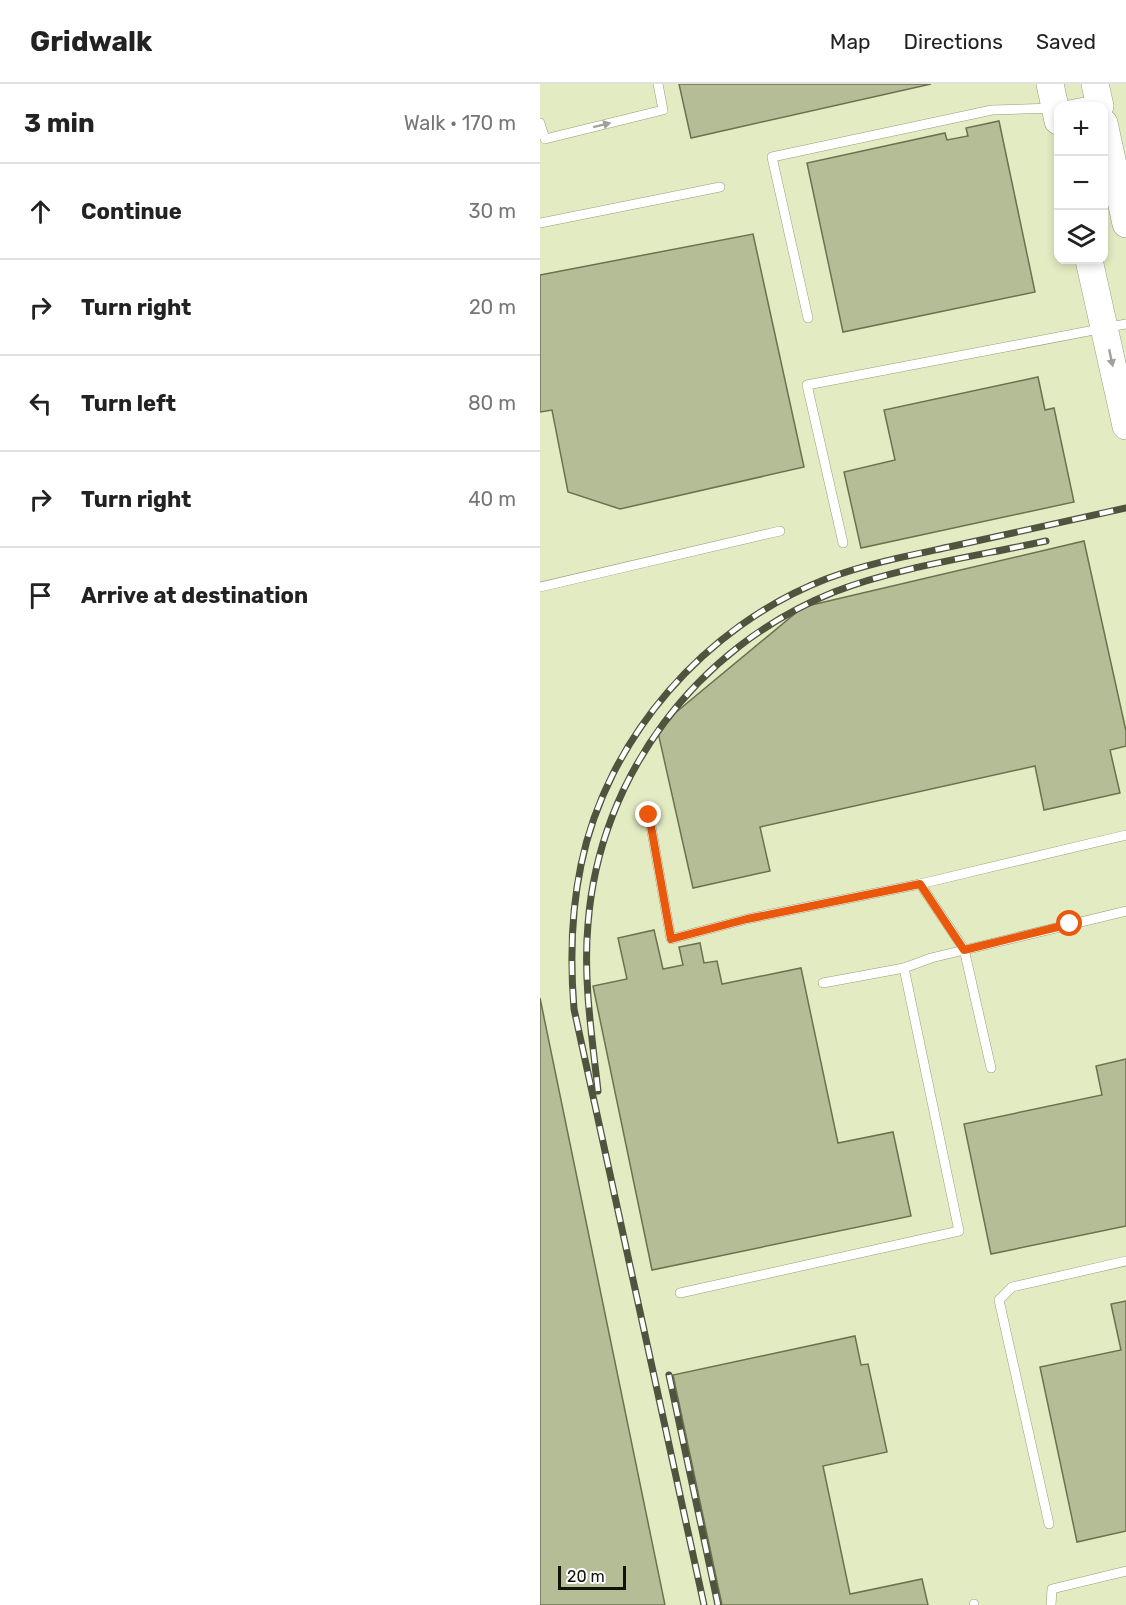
<!DOCTYPE html>
<meta charset="utf-8">
<style>
body{margin:0;font-family:Rubik,sans-serif;background:#f6f6f6;color:#222}
.controls{position:absolute;right:18px;top:18px;display:grid;overflow:hidden;border-radius:12px;box-shadow:0 3px 9px #0003}
.controls button{width:54px;height:54px;display:grid;place-items:center;padding:0;border:0;border-bottom:2px solid #e0e0e0;background:#fff;color:#222;font:30px sans-serif}
.scale{position:absolute;left:18px;bottom:15px;width:68px;box-sizing:border-box;padding-left:6px;border:3px solid #111306;border-top:0;font-size:16px;line-height:21px;white-space:nowrap;color:#111306;-webkit-text-stroke:4px #fff;paint-order:stroke}
.stop{position:absolute;width:18px;height:18px;margin:-14px;border:4px solid #ea580c;border-radius:50%;background:#fff}
.stop.end{background:#ea580c;border-color:#fff;box-shadow:0 2px 6px #0008}
.list{margin:0;padding:0;list-style:none}
h2{display:flex;justify-content:space-between;align-items:center;height:78px;margin:0;padding:0 24px;font-size:26px}
h2 small{font-size:20px;font-weight:400;color:#767676}
.list li{display:grid;grid-template-columns:39px 1fr auto;gap:18px;align-items:center;box-sizing:border-box;height:96px;padding:0 24px;border-top:2px solid #e0e0e0}
.list b{display:block;font-size:22px;white-space:nowrap}
.list em{font-size:20px;font-style:normal;color:#767676}
.icon{flex:none;width:33px;height:33px;fill:none;stroke:currentColor;stroke-width:2;stroke-linecap:round;stroke-linejoin:round}
.map{position:relative;flex:none;width:586px;height:1521px;overflow:hidden}
header{display:flex;align-items:center;gap:36px;box-sizing:border-box;height:84px;padding:0 30px;background:#fff;border-bottom:2px solid #e0e0e0}
header strong{font-size:28px}
nav{display:flex;gap:33px;margin-inline-start:auto;font-size:21px}
main{display:flex}
aside{flex:1;background:#fff}
.map>svg:first-child{display:block}
</style>
<header>
<strong>Gridwalk</strong>
<nav><a>Map</a><a>Directions</a><a>Saved</a></nav>
</header>
<main>
<aside>
<h2>3 min<small>Walk · 170 m</small></h2>
<ul class="list">
<li><svg class="icon" aria-label="ahead" viewBox="0 0 24 24"><path d="M12 20V5M6 11l6-6 6 6"/></svg><div><b>Continue</b></div><em>30 m</em></li>
<li><svg class="icon" aria-label="right" viewBox="0 0 24 24"><path d="M7 20v-9h11M14 6l5 5-5 5"/></svg><div><b>Turn right</b></div><em>20 m</em></li>
<li><svg class="icon" aria-label="left" viewBox="0 0 24 24"><path d="M17 20v-9H6M10 6l-5 5 5 5"/></svg><div><b>Turn left</b></div><em>80 m</em></li>
<li><svg class="icon" aria-label="right" viewBox="0 0 24 24"><path d="M7 20v-9h11M14 6l5 5-5 5"/></svg><div><b>Turn right</b></div><em>40 m</em></li>
<li><svg class="icon" aria-label="arrive" viewBox="0 0 24 24"><path d="M6 21V4h12l-3 4 3 4H6"/></svg><div><b>Arrive at destination</b></div></li>
</ul>
</aside>
<div class="map">
<svg width="586" height="1521" viewBox="0 0 586 1521">
<rect width="100%" height="100%" fill="#e3ebc3"/>
<g fill="#b5bd97" stroke="#6b724e" stroke-width="1.5">
<path d="M139 0H391L151 54Z"/>
<path d="M459 37 495 208 303 248 267 79 405 49 407 56 428 52 426 44Z"/>
<path d="M213 150 264 383 80 425 28 408 12 326 0 328V191Z"/>
<path d="M498 293 505 326 514 324 534 418 321 464 304 388 355 376 344 326Z"/>
<path d="M544 457 586 647V662L570 666 580 709 504 726 495 682 220 743 230 787 153 804 117 644 263 523Z"/>
<path d="M114 846 123 885 143 881 139 863 160 859 164 879 177 877 182 900 261 884 298 1059 353 1048 371 1132 112 1186 53 902 87 895 78 854Z"/>
<path d="M0 914 125 1521H0Z"/>
<path d="M586 975V1142L451 1170 424 1040 562 1011 556 982Z"/>
<path d="M586 1217V1447L537 1458 500 1283 581 1266 571 1220Z"/>
<path d="M315 1252 321 1281 328 1280 347 1368 283 1382 310 1510 382 1495 388 1521H182L133 1291Z"/>
</g>
<g fill="none" stroke-linecap="round" stroke-linejoin="round">
<defs>
<g id="lane">
<path d="M524 22 556 16"/>
<path d="M0 39 5 55 123 26 118 0"/>
<path d="M0 139 180 103"/>
<path d="M268 234 232 73 452 26 513 24"/>
<path d="M303 459 267 301 586 240"/>
<path d="M0 503 240 447"/>
<path d="M109 731 131 855 207 835 380 800 424 865 451 984"/>
<path d="M380 800 586 751"/>
<path d="M283 899 364 884"/>
<path d="M140 1209 419 1147 364 884 391 874 586 827"/>
<path d="M509 1440 459 1216 472 1203 586 1177"/>
<path d="M434 1520V1521"/>
<path d="M511 1521 512 1505 586 1487"/>
</g>
<g id="secondary">
<path d="M510 0 518 37"/>
<path d="M555 0 560 22"/>
<path d="M564 39 586 140"/>
<path d="M549 176 586 342"/>
</g>
</defs>
<use href="#lane" stroke="#979e78" stroke-width="10"/>
<use href="#secondary" stroke="#979e78" stroke-width="28"/>
<use href="#lane" stroke="#fff" stroke-width="9"/>
<use href="#secondary" stroke="#fff" stroke-width="27"/>
<defs>
<g id="rail">
<path d="M58 1007C52 952 43 896 48 840 59 692 157 563 294 508 358 483 438 472 506 457"/>
<path d="M129 1291 178 1521"/>
<path d="M164 1521 34 925C30 876 31 829 41 781 67 654 165 542 286 495 325 480 367 472 409 463 468 450 527 437 586 424"/>
</g>
</defs>
<use href="#rail" stroke="#50543f" stroke-width="7"/>
<use href="#rail" stroke="#fff" stroke-width="4.5" stroke-dasharray="14" stroke-linecap="butt"/>
</g>
<defs><path id="oneway-solid" d="M-6-.8H1V-3.2L6.5 0L1 3.2V.8H-6Z" transform="scale(1.5)"/></defs>
<g fill="#a0a19b">
<use href="#oneway-solid" transform="translate(62 41) rotate(-14)"/>
<use href="#oneway-solid" transform="translate(571 274) rotate(78)"/>
</g>
<g fill="none" stroke-linecap="round" stroke-linejoin="round">
<path stroke="#ea580c" stroke-width="8" d="M109 731 131 855 207 835 380 800 424 866 530 840"/>
</g>
</svg>
<div class="controls">
<button>+</button>
<button>−</button>
<button><svg class="icon" aria-label="layers" viewBox="0 0 24 24"><path d="M12 4l9 5-9 5-9-5zM3 14l9 5 9-5"/></svg></button>
</div>
<div class="scale">20 m</div>
<div class="stop" style="left:530px;top:840px"></div>
<div class="stop end" style="left:109px;top:731px"></div>
</div>
</main>
